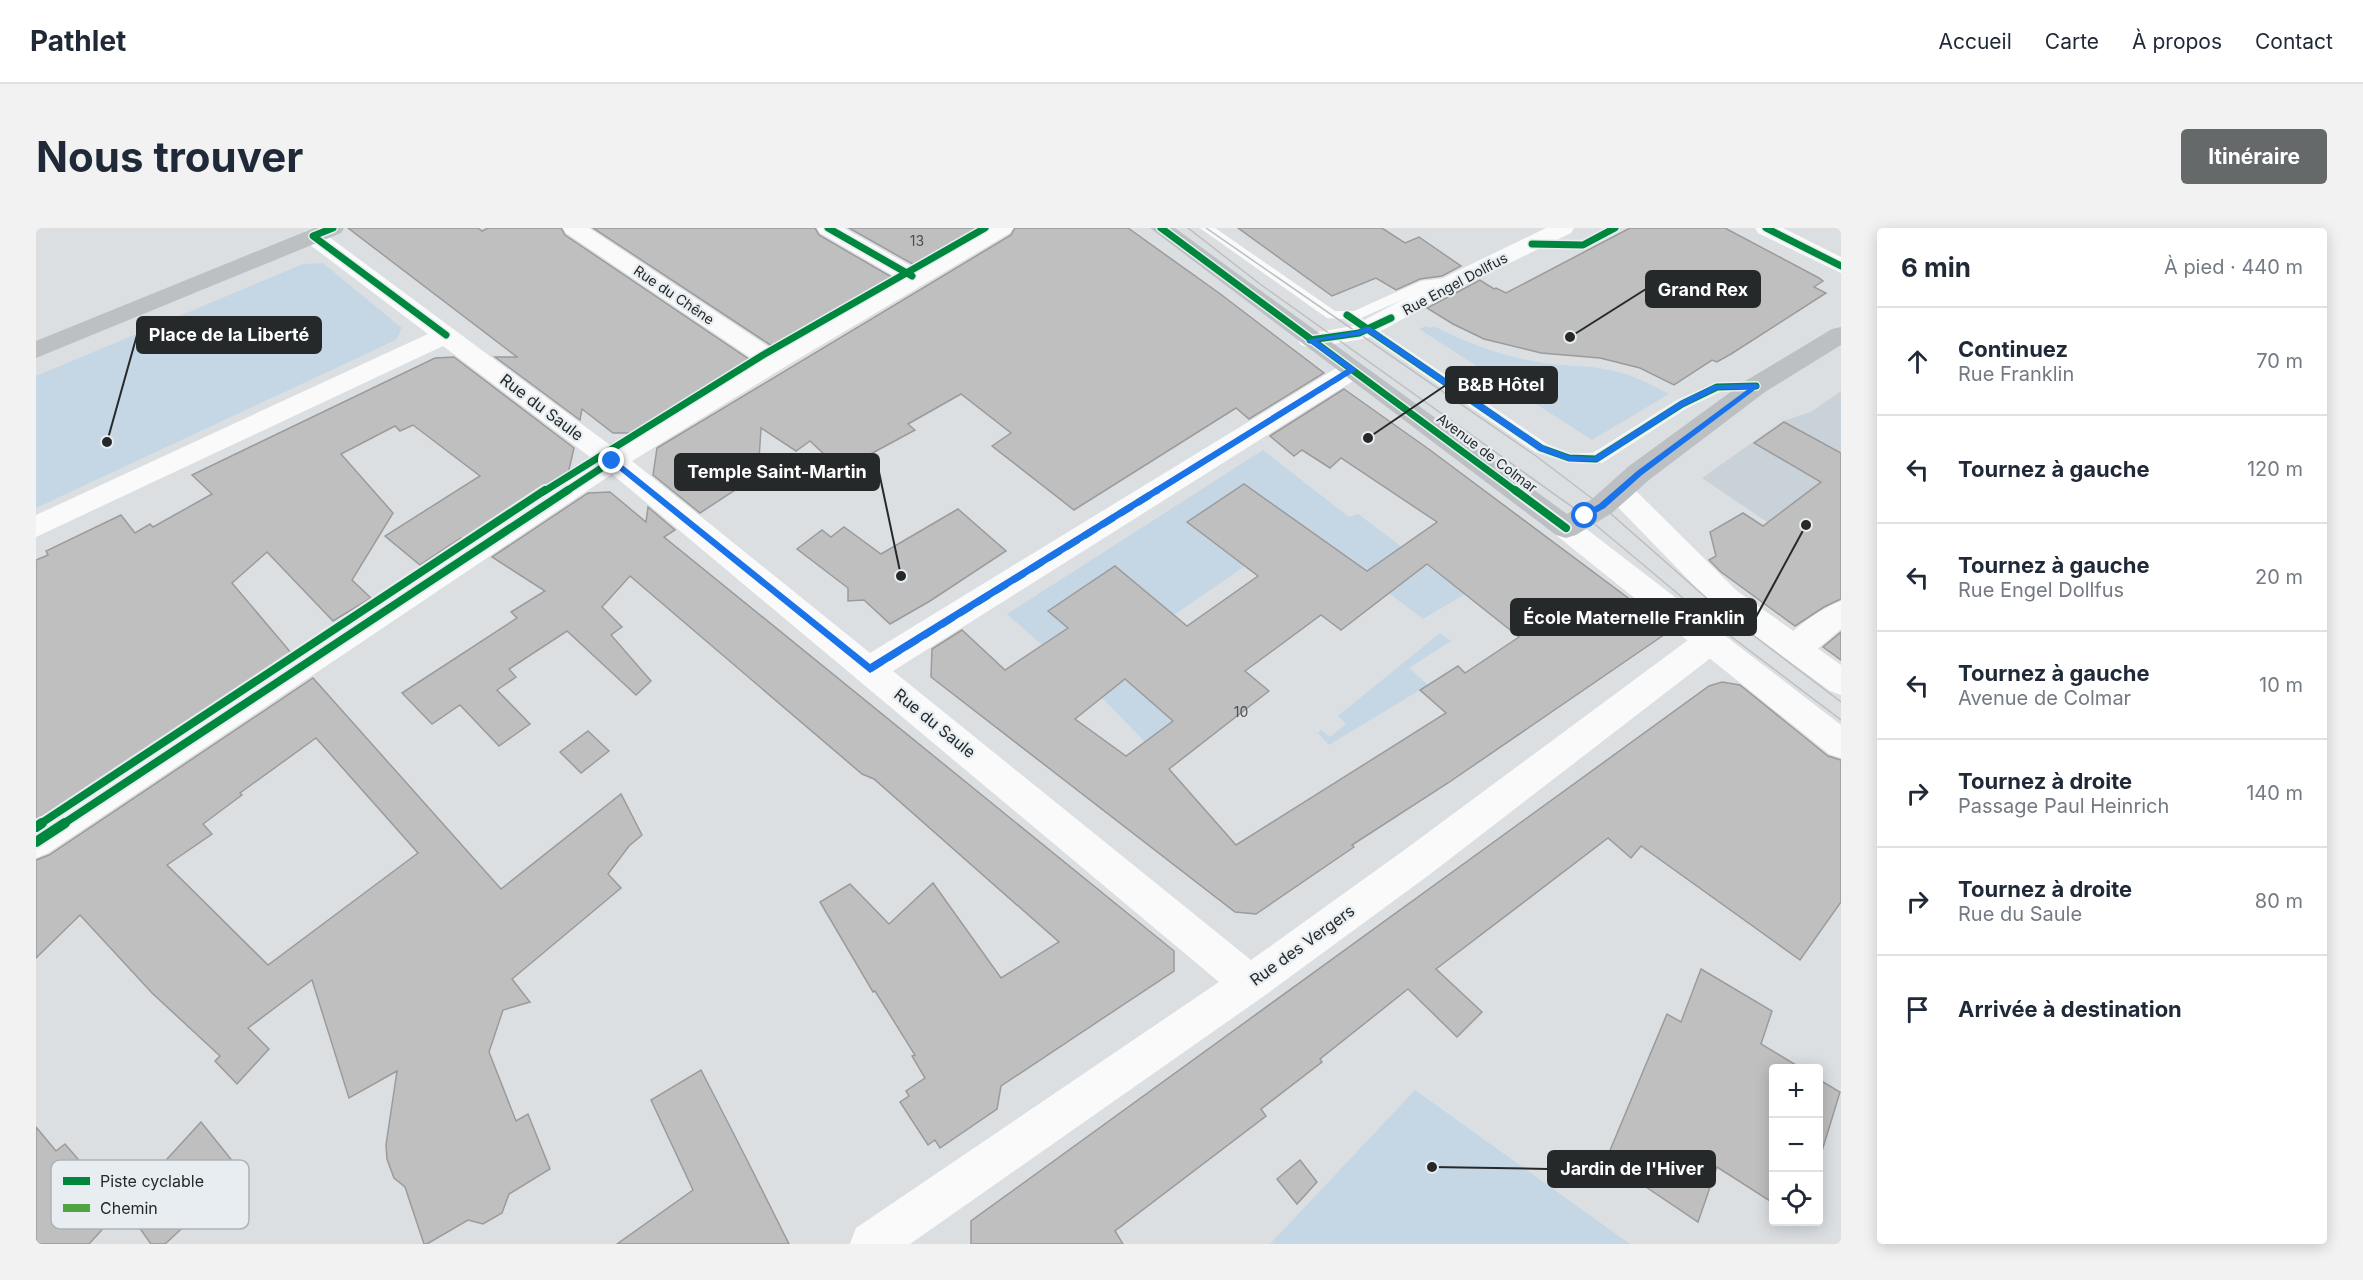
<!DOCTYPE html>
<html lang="fr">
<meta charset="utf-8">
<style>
body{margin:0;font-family:Inter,sans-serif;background:#f2f2f3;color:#1f2937}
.controls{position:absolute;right:18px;bottom:18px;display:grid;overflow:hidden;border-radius:6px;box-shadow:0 3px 15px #0003}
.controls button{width:54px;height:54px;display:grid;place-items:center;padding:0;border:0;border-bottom:2px solid #e0e1e3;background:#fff;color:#1f2937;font:30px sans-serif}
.stop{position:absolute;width:18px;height:18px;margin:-14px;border:4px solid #1a73e8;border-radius:50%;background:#fff}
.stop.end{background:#1a73e8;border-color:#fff;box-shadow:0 2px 6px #0008}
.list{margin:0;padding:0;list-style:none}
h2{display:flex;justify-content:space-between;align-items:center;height:78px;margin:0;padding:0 24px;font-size:26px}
h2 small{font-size:20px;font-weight:400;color:#747a83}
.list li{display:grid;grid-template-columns:39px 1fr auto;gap:18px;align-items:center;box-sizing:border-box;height:108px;padding:0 24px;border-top:2px solid #e0e1e3}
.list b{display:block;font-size:22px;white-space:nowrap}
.list p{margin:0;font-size:20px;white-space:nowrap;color:#747a83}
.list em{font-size:20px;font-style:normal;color:#747a83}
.icon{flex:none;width:33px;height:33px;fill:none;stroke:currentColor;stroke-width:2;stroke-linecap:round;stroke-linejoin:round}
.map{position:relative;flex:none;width:1805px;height:1016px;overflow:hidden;border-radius:6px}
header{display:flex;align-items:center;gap:36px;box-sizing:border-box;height:84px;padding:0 30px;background:#fff;border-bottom:2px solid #e0e1e3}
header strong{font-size:28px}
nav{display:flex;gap:33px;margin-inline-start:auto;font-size:21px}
.intro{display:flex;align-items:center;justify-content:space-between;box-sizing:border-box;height:144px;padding:0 36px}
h1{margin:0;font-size:42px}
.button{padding:15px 27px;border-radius:6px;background:#66696a;color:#fff;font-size:21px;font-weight:700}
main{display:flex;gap:36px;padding:0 36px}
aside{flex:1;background:#fff;border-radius:6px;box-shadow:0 3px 15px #0003}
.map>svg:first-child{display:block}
</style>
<header>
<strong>Pathlet</strong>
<nav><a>Accueil</a><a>Carte</a><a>À propos</a><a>Contact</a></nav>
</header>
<div class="intro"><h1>Nous trouver</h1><a class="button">Itinéraire</a></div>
<main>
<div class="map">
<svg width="1805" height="1016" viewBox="0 0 1805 1016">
<rect width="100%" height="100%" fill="#dcdfe2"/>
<path fill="#c9d2d8" d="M1805 163V344L1666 250 1747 193 1775 184Z"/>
<g fill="#c5d7e4">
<path d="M287 35 366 100 360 112 0 280V148L267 36Z"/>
<path d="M1390 98 1394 100 1398 98C1432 116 1469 129 1508 135 1528 138 1548 137 1568 141 1591 144 1612 155 1633 166L1556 212 1383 101Z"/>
<path d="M1227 222 1313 289 1322 286 1429 366 1387 391 1208 256 1151 294 1209 338 1138 387 1079 338 1013 383 1137 493 1109 514 1066 470 971 386Z"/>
<path d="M1404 405 1415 413 1373 440 1392 457 1293 517 1282 505 1285 502 1294 509 1310 496 1302 488Z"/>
<path d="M1379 862 1594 1016H1234Z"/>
</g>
<g fill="#bfbfc0" stroke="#9b9b9c" stroke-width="1.5" fill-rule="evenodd">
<path d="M312 0H442L446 3 452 0H525L529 7 717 134 599 205H577L546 181 544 192 459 129H481Z"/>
<path d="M557 0H779L783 7 859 51 739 120Z"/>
<path d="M813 0H946L880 38Z"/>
<path d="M979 0H1092L1183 65 1288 145 1213 191 1200 180 1038 282 956 218 975 205 925 166 872 196 879 202 805 242 774 213 760 223 725 200 722 247 664 285 617 247 621 220 975 7Z"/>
<path d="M1202 0H1346L1369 15 1383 9 1425 38 1406 48 1384 51 1360 62 1340 50 1296 68Z"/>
<path d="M1594 0H1689L1783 50 1787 53 1778 59 1790 65 1695 126 1681 134 1676 132 1638 157 1604 140 1564 130 1505 125 1448 111 1417 96 1391 80 1444 52 1458 61 1460 60 1470 65Z"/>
<path d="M418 129 538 220 532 246 430 313 425 310 384 337 349 308 444 248 377 197 364 203 359 198 305 226 357 285 316 352 335 370 297 393 231 324 196 355 256 426 0 592V332L12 327 10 323 85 287 99 305 114 296 117 299 176 266 156 247 399 130Z"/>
<path d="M1308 161 1394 222 1635 402 1412 555 1316 617 1318 619 1220 686 1199 684 895 449 896 421 926 402 969 442 1032 400 1012 383 1079 338 1151 398 1222 348 1151 294 1208 256 1331 343 1401 294 1305 230 1294 240 1266 222 1258 228 1234 208ZM1391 336 1483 409 1429 445 1422 438 1384 462 1410 485 1200 617 1133 541 1233 463 1209 443 1285 387 1305 402ZM1089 451 1137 493 1090 528 1039 491Z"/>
<path d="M1748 194 1805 225V371L1788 379 1759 398 1685 344 1673 332 1680 328 1674 304 1707 285 1727 298 1785 254 1718 215Z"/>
<path d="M574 264 610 294 612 279 639 302 628 309 1138 723V743L965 858 961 881 904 920 899 912 892 917 864 874 873 868 870 863 889 850 876 828 879 827 839 763 837 764 784 674 814 656 853 696 897 655 965 750 1023 714 838 551 826 546 594 348 566 379 586 399 575 407 615 453 600 467 531 403 473 441 480 449 461 462 494 496 463 518 424 477 396 496 366 465 481 390 475 384 509 363 456 329 552 265Z"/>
<path d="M922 281 970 323 894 373 854 396 828 372 812 373V360L761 321 786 302 795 309 808 299 845 326Z"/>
<path d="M1805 404V432L1787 419Z"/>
<path d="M277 450 465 661 585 566 606 607 593 618 572 646 585 660 476 751 494 774 467 782 453 824 480 893 492 886 514 941 473 966 466 985 447 996 432 992 391 1016H388L369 959 358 950 351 931 350 917 361 843 313 870 276 752 212 800 233 821 201 856 179 833 184 828 116 765 44 687 0 730V632L13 627ZM280 510 382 625 232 737 131 637 176 606 167 596 206 567 204 565Z"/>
<path d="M1686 454 1704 457 1792 528 1805 532V674L1764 732 1605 618 1595 630 1572 610 1400 741 1446 784 1421 809 1372 761 1284 831 1286 834 1225 881 1230 888 1079 1003 1087 1016H935V993L1673 458Z"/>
<path d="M552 503 573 523 545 545 524 524Z"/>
<path d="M1665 741 1736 783 1725 816 1765 840H1737V975L1681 939 1662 994 1570 932 1631 786 1645 794Z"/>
<path d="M665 842 709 928 753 1016H581L657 962 615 872Z"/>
<path d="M1782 851 1804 864 1782 936Z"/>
<path d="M165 894 206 945 129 1016H115L88 978Z"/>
<path d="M0 899 20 923 29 916 85 981 53 1016H0Z"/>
<path d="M1264 932 1281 954 1261 976 1241 951Z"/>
</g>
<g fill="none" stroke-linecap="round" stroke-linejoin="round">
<path fill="#fafafb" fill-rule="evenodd" d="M1164 0H1179L1299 83H1318L1385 53 1428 48 1430 51 1428 54 1393 60 1325 90 1511 216 1534 225H1557L1641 172 1676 156 1720 153 1727 158 1720 163 1684 164 1651 180 1566 235H1533L1499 224 1308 91 1291 90Z"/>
<g fill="#fafafb" fill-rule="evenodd">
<path d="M527 0H553L739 123 863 51 784 5 781 0H808L880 41 950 0H977L974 5 747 140 596 233 834 425 1307 136 1316 134 1325 136 1328 142 1325 148 857 443 1215 732 1367 623 1663 404 1674 401 1685 404 1689 413 1685 422 1393 647 1228 768 874 1016H814L820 1000 1183 754 576 246 12 625 0 630V595L558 232 407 118 0 309V287L392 106 269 13 266 8 269 3 277 1 285 3 578 220 721 134 530 5Z"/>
<path d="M1510 0H1538L1535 5 1431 56 1332 110 1274 120 1265 117 1262 112 1265 107 1317 98 1415 46Z"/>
<path d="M1719 0H1747L1805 29V45L1722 5Z"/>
<path d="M1805 373V401C1788 415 1770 436 1747 429L1742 420C1751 404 1787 379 1805 373Z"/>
</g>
<g fill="#fafafb" fill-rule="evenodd">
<path d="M1583 253 1593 256 1701 363 1805 437V467L1794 463 1679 379 1573 270 1569 263 1573 256Z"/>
<path d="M1530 290 1540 293 1805 497V530L1793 526 1520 307 1516 300 1520 293Z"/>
</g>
<g fill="#bdc0c2" fill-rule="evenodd">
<path d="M278 0H308L305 5 0 130V113Z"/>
<path d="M1114 0H1139L1531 286 1556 271 1593 238 1711 152 1796 101 1805 99V117L1729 164 1613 252 1576 285 1540 307 1530 310 1520 307Z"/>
</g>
<g stroke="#bdbebe" stroke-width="1.5">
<path d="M1152 0 1224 56 1549 288 1672 391 1805 492"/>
<path d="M1170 0 1500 228 1566 278 1683 381 1805 474"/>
</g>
<path stroke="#50a343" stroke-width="5" stroke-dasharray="11 5" stroke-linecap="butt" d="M1119 264 1316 142"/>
<path stroke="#50a343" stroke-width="7" stroke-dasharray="14 7" stroke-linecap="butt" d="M834 441 1122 262"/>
<defs>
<g id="cycleway-far2">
<path d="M297 0 277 8 410 107"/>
<path d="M792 0 876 48"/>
<path d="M1125 0 1481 264"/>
<path d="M1730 0 1805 38"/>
<path d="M1496 16 1547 17 1579 0"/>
<path d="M1311 87 1505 220 1533 230 1560 231 1646 176 1681 159 1720 158"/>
<path d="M1274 112 1323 105 1355 90"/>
<path d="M507 264 727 127 949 0"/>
<path d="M529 264 576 233"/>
</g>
<g id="cycleway-far1">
<path d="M1479 262 1530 300"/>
<path d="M4 596 509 262"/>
<path d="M27 596 532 262"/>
</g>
<g id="cycleway">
<path d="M0 599 6 595"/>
<path d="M0 614 29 595"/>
</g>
</defs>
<use href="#cycleway-far2" stroke="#e7edf1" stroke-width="10"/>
<use href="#cycleway-far1" stroke="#e7edf1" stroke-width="12"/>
<use href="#cycleway" stroke="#e7edf1" stroke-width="14"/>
<use href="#cycleway-far2" stroke="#00873e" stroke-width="7"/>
<use href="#cycleway-far1" stroke="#00873e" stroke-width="8"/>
<use href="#cycleway" stroke="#00873e" stroke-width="10"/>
</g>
<path fill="#1a73e8" d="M1329 99H1334L1508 218 1534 228 1558 229 1643 174 1678 157 1720 156 1724 158 1606 247 1569 280 1549 291 1545 288 1546 286 1563 276 1601 243 1712 161H1682L1648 178 1563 233H1533L1502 222 1331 104 1323 107 1281 113 1319 140V143L834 445 572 233 579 231 834 436 1311 141 1270 112 1321 103Z"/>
<g text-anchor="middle" stroke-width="4.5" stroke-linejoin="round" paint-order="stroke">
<g font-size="14" fill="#4c4e50">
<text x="881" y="18">13</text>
<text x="1205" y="489">10</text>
</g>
<g font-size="14" fill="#26292a" stroke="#e7edf1">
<text transform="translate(1419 56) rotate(-28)" y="5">Rue Engel Dollfus</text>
<text transform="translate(638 67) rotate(34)" y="5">Rue du Chêne</text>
<text transform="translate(1451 225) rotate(37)" y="5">Avenue de Colmar</text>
</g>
<g font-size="16" fill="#26292a" stroke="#e7edf1">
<text transform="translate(506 179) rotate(37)" y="6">Rue du Saule</text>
<text transform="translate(899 495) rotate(39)" y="6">Rue du Saule</text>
<text transform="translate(1266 717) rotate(-36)" y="6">Rue des Vergers</text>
</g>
</g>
<rect x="15" y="932" width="198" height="69" rx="9" fill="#e7edf1" stroke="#adb2b5" stroke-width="1.5"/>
<rect x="27" y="949" width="27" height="8" fill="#00873e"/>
<rect x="27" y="976" width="27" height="8" fill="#50a343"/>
<g font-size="16" fill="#26292a">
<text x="64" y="959">Piste cyclable</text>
<text x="64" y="986">Chemin</text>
</g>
<path fill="none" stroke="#26292a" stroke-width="2" d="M1534 109L1610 61M71 214L101 107M1332 210L1410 157M865 348L843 244M1770 297L1720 389M1396 939L1512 941"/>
<g fill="#26292a" stroke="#e7edf1" stroke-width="2">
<circle cx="1534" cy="109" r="6"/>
<circle cx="71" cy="214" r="6"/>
<circle cx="1332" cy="210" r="6"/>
<circle cx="865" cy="348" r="6"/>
<circle cx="1770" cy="297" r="6"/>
<circle cx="1396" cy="939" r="6"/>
</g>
<g fill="#26292a" stroke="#26292a" stroke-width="2">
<rect x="1610" y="43" width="114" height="36" rx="6"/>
<rect x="101" y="89" width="184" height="36" rx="6"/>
<rect x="1410" y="139" width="111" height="36" rx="6"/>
<rect x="639" y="226" width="204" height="36" rx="6"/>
<rect x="1475" y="371" width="245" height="36" rx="6"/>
<rect x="1512" y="923" width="167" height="36" rx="6"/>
</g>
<g font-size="18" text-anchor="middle" font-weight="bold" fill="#fff">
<text x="1667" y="68">Grand Rex</text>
<text x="193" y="113">Place de la Liberté</text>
<text x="1465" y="163">B&amp;B Hôtel</text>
<text x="741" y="250">Temple Saint-Martin</text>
<text x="1598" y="396">École Maternelle Franklin</text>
<text x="1596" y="947">Jardin de l'Hiver</text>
</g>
</svg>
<div class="controls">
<button>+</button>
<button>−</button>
<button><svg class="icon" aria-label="locate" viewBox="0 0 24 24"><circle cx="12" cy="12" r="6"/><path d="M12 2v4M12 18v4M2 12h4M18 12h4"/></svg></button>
</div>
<div class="stop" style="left:1549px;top:288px"></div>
<div class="stop end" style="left:576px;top:233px"></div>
</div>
<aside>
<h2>6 min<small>À pied · 440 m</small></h2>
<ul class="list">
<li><svg class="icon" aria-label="ahead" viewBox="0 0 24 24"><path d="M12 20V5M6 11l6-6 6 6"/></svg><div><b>Continuez</b><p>Rue Franklin</p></div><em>70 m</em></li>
<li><svg class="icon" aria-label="left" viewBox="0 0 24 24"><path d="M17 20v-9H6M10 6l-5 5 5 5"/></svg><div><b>Tournez à gauche</b></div><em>120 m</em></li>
<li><svg class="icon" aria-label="left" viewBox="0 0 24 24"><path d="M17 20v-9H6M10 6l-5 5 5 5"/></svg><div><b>Tournez à gauche</b><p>Rue Engel Dollfus</p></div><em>20 m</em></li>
<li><svg class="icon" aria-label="left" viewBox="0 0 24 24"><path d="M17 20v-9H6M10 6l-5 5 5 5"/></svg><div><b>Tournez à gauche</b><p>Avenue de Colmar</p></div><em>10 m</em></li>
<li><svg class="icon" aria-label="right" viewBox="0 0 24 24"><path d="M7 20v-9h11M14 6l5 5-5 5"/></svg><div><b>Tournez à droite</b><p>Passage Paul Heinrich</p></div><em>140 m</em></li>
<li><svg class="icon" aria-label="right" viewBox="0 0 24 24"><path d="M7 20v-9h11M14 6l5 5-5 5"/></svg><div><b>Tournez à droite</b><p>Rue du Saule</p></div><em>80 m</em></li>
<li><svg class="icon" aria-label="arrive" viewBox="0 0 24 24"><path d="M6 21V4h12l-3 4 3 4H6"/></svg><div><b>Arrivée à destination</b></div></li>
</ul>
</aside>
</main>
